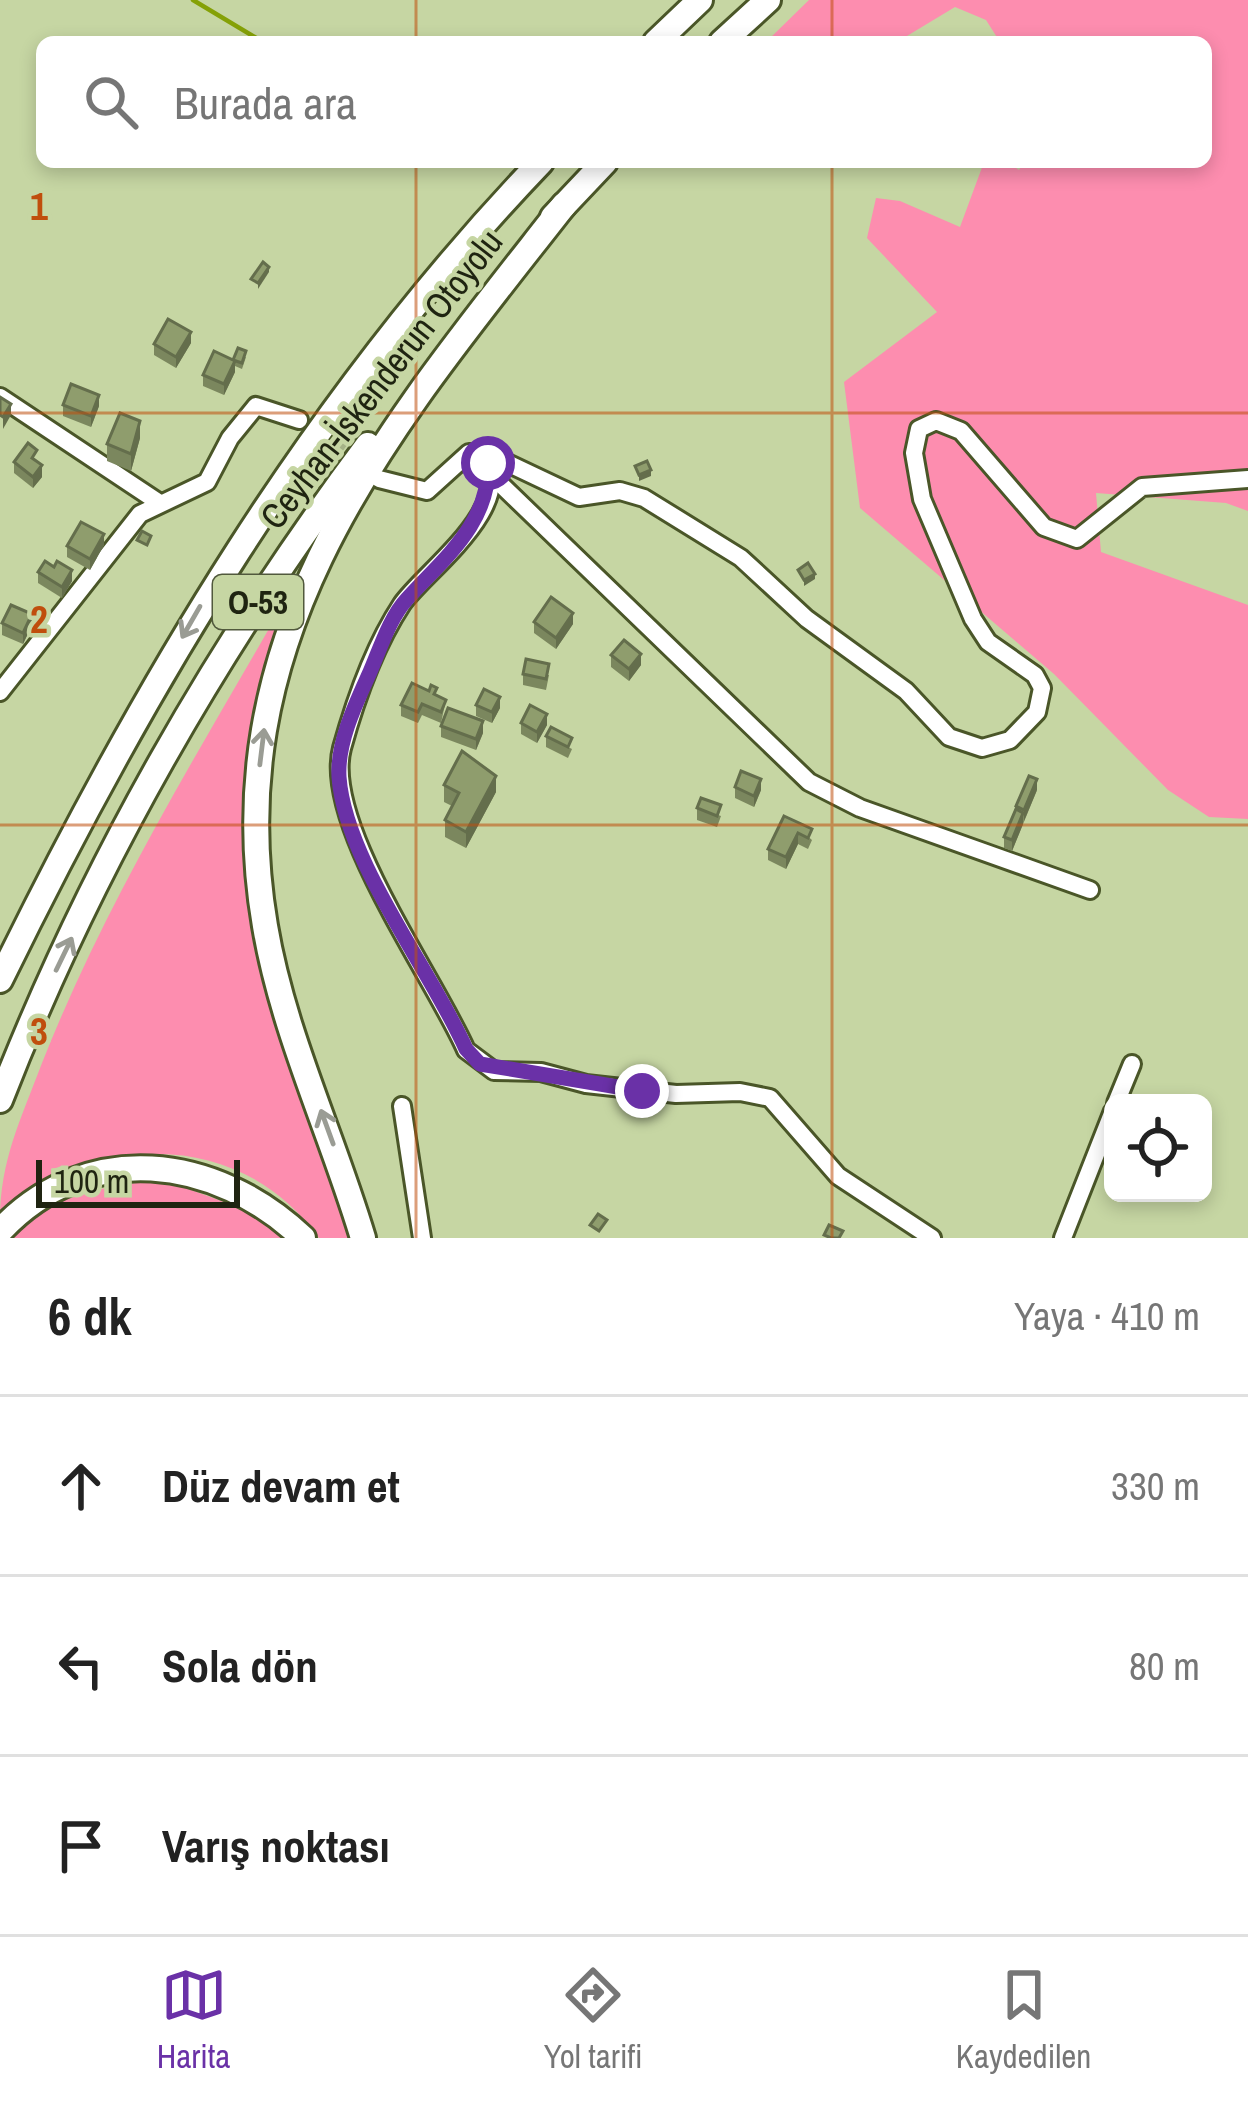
<!DOCTYPE html>
<html lang="tr">
<meta charset="utf-8">
<style>
body{margin:0;font-family:"Archivo Narrow",sans-serif;background:#f6f6f6;color:#222}
.controls{position:absolute;right:36px;bottom:36px;display:grid;overflow:hidden;border-radius:18px;box-shadow:0 6px 18px #0003}
.controls button{width:108px;height:108px;display:grid;place-items:center;padding:0;border:0;border-bottom:3px solid #e0e0e0;background:#fff;color:#222;font:60px sans-serif}
.scale{position:absolute;left:36px;bottom:30px;width:204px;box-sizing:border-box;padding-left:12px;border:6px solid #1f2411;border-top:0;font-size:33px;line-height:42px;white-space:nowrap;color:#1f2411;-webkit-text-stroke:9px #c6d6a3;paint-order:stroke}
.stop{position:absolute;width:36px;height:36px;margin:-27px;border:9px solid #6a31a7;border-radius:50%;background:#fff}
.stop.end{background:#6a31a7;border-color:#fff;box-shadow:0 3px 12px #0008}
.list{margin:0;padding:0;list-style:none}
h2{display:flex;justify-content:space-between;align-items:center;height:156px;margin:0;padding:0 48px;font-size:51px}
h2 small{font-size:39px;font-weight:400;color:#767676}
.list li{display:grid;grid-template-columns:78px 1fr auto;gap:36px;align-items:center;box-sizing:border-box;height:180px;padding:0 48px;border-top:3px solid #e0e0e0}
.list b{display:block;font-size:45px;white-space:nowrap}
.list em{font-size:39px;font-style:normal;color:#767676}
.icon{flex:none;width:66px;height:66px;fill:none;stroke:currentColor;stroke-width:2;stroke-linecap:round;stroke-linejoin:round}
.map{position:relative;flex:none;width:1248px;height:1238px;overflow:hidden}
.search{position:absolute;background:#fff;box-shadow:0 6px 18px #0003;left:36px;right:36px;top:36px;height:132px;display:flex;align-items:center;gap:30px;box-sizing:border-box;padding:0 42px;border-radius:18px;color:#767676;font-size:45px}
.sheet{height:696px;background:#fff}
nav{display:flex;justify-content:space-around;align-items:center;box-sizing:border-box;height:168px;border-top:3px solid #e0e0e0;background:#fff;font-size:33px;color:#767676}
nav a{display:grid;justify-items:center;gap:6px}
nav .on{color:#6a31a7}
.map>svg:first-child{display:block}
</style>
<div class="map">
<svg width="1248" height="1238" viewBox="0 0 1248 1238">
<rect width="100%" height="100%" fill="#c6d6a3"/>
<g fill="#fd8daf">
<path d="M809 0H1248V511L1226 503 1096 493 1101 552 1248 605V819L1209 817 1168 790 1054 674 860 508 844 382 937 312 867 238 876 198 900 201 960 227 984 162H1007L1019 170 1024 162H1206V42H1000L986 20 955 7 897 42H766Z"/>
<path d="M285 601C264 680 237 772 246 855 260 987 310 1112 348 1238H319C240 1128 93 1130 0 1220 0 1160 21 1119 42 1063 106 901 199 751 285 601Z"/>
<path d="M164 1180 270 1219 283 1238H10C45 1195 114 1184 164 1180Z"/>
</g>
<g fill="none" stroke-linecap="round" stroke-linejoin="round">
<path stroke="#85a107" stroke-width="4.5" d="M193 0 263 42"/>
<path stroke="#a5b286" stroke-width="16" stroke-dasharray="16 8" stroke-linecap="butt" d="M310 428 361 466"/>
<defs>
<g id="minor">
<path d="M0 397 158 502"/>
<path d="M488 463 503 461 579 497 620 491 644 498 741 558 807 619 906 691 949 737 982 748 1010 740 1037 712 1042 688 1035 675 988 642 973 619 922 499 914 453 919 429 936 421 961 431 1044 527 1077 539 1142 487 1248 479"/>
<path d="M489 473 809 782 860 808 1090 890"/>
<path d="M379 479 427 491 469 453 481 454C522 503 425 571 402 604 375 645 355 701 342 748 322 823 434 977 466 1050L494 1071 541 1072 586 1084 676 1094 740 1092 770 1098 838 1176 932 1238"/>
<path d="M0 692 140 514 207 482 230 438 256 406 299 420"/>
<path d="M1116 1103 1132 1064"/>
<path d="M402 1106 422 1238"/>
<path d="M1063 1238 1113 1111"/>
</g>
<g id="highway">
<path d="M656 42 700 0"/>
<path d="M722 42 768 0"/>
<path d="M553 217 605 162"/>
<path d="M0 980C144 685 313 400 541 162"/>
<path d="M0 1100C90 868 219 644 368 445"/>
<path d="M0 1231C87 1138 216 1155 303 1238"/>
<path d="M363 1238C332 1134 283 1033 265 926 214 627 393 424 564 205"/>
</g>
</defs>
<use href="#minor" stroke="#4a5628" stroke-width="22"/>
<use href="#highway" stroke="#4a5628" stroke-width="30"/>
<use href="#minor" stroke="#fff" stroke-width="16"/>
<use href="#highway" stroke="#fff" stroke-width="24"/>
</g>
<g fill="#7b875e">
<path d="M191 343 176 368 154 355V344Z"/>
<path d="M246 357 242 369 235 366V372L224 395 203 386V375L233 360Z"/>
<path d="M63 405 99 406 91 427 63 416Z"/>
<path d="M140 438 131 471 107 461V444Z"/>
<path d="M14 462 42 477 33 488 14 473Z"/>
<path d="M104 545 90 570 67 557V546Z"/>
<path d="M38 572 72 581 62 598 38 583Z"/>
<path d="M534 622 573 624 556 649 534 633Z"/>
<path d="M2 623 32 625 23 644 2 635Z"/>
<path d="M611 655 641 665 629 681 611 667Z"/>
<path d="M523 674 549 675 546 690 523 685Z"/>
<path d="M437 696 446 700 441 723 422 715 418 723 401 716V705Z"/>
<path d="M476 705 500 708 492 723 476 716Z"/>
<path d="M521 723 547 725 537 743 521 734Z"/>
<path d="M441 726 483 733 476 750 441 737Z"/>
<path d="M546 736 572 749 568 758 546 747Z"/>
<path d="M444 785 496 792 466 848 445 837V820L452 806 444 802Z"/>
<path d="M735 787 761 790 754 807 735 798Z"/>
<path d="M1037 790 1012 851 1004 848V837L1016 806Z"/>
<path d="M697 808 721 816 717 827 697 820Z"/>
<path d="M784 816 812 840 808 849 798 844 786 869 768 860V849Z"/>
</g>
<g fill="#646e4c">
<path d="M269 267V272L258 289V283Z"/>
<path d="M191 332V343L176 368V357Z"/>
<path d="M235 361V372L224 395V384Z"/>
<path d="M99 395V406L91 427V416Z"/>
<path d="M11 404V415L3 429V417Z"/>
<path d="M140 421V438L131 471V454Z"/>
<path d="M42 465V477L33 488V477Z"/>
<path d="M651 470V476L639 481V475Z"/>
<path d="M104 534V545L90 570V559Z"/>
<path d="M72 570V581L62 598V587Z"/>
<path d="M815 574V579L804 586V580Z"/>
<path d="M573 613V624L556 649V638Z"/>
<path d="M32 614V625L23 644V633Z"/>
<path d="M641 654V665L629 681V669Z"/>
<path d="M500 697V708L492 723V712Z"/>
<path d="M547 714V725L537 743V732Z"/>
<path d="M483 721V733L476 750V739Z"/>
<path d="M496 776V792L466 848V832Z"/>
<path d="M761 779V790L754 807V796Z"/>
<path d="M1037 779V790L1024 821V810Z"/>
<path d="M1023 813V824L1012 851V840Z"/>
<path d="M798 833V844L786 869V857Z"/>
</g>
<g fill="#8f9d6d" stroke="#646e4c" stroke-width="3">
<path d="M263 262 269 267 258 283 251 279Z"/>
<path d="M168 319 191 332 176 357 154 344Z"/>
<path d="M238 348 246 351 242 363 233 360Z"/>
<path d="M214 351 235 361 224 384 203 375Z"/>
<path d="M71 384 99 395 91 416 63 405Z"/>
<path d="M0 397 11 404 3 417 0 415Z"/>
<path d="M120 413 140 421 131 454 107 444Z"/>
<path d="M28 443 37 450 32 458 42 465 33 477 14 462Z"/>
<path d="M647 461 651 470 639 475 635 466Z"/>
<path d="M81 522 104 534 90 559 67 546Z"/>
<path d="M142 531 151 536 147 545 137 540Z"/>
<path d="M45 561 54 567 57 561 72 570 62 587 38 572Z"/>
<path d="M808 563 815 574 804 580 798 570Z"/>
<path d="M551 597 573 613 556 638 534 622Z"/>
<path d="M11 605 32 614 23 633 2 623Z"/>
<path d="M624 640 641 654 629 669 611 655Z"/>
<path d="M526 659 549 664 546 679 523 674Z"/>
<path d="M412 683 429 691 431 685 437 688 434 694 446 700 441 712 422 704 418 712 401 705Z"/>
<path d="M484 689 500 697 492 712 476 705Z"/>
<path d="M530 705 547 714 537 732 521 723Z"/>
<path d="M448 708 483 721 476 739 441 726Z"/>
<path d="M551 727 572 738 568 747 546 736Z"/>
<path d="M462 751 496 776 466 832 445 820 459 793 444 785Z"/>
<path d="M741 771 761 779 754 796 735 787Z"/>
<path d="M1029 776 1037 779 1024 810 1016 806Z"/>
<path d="M701 798 721 805 717 816 697 808Z"/>
<path d="M1016 809 1023 813 1012 840 1004 837Z"/>
<path d="M784 816 812 829 808 838 798 833 786 857 768 849Z"/>
<path d="M598 1214 607 1220 599 1231 590 1225Z"/>
<path d="M829 1225 843 1231 839 1238H831L824 1235Z"/>
</g>
<defs><path id="oneway-shaft" d="M-6 0H5M1.5-3L5.5 0L1.5 3" fill="none" stroke-width="1.6" stroke-linecap="round" stroke-linejoin="round" transform="scale(3)"/></defs>
<g stroke="#9a9c94">
<use href="#oneway-shaft" transform="translate(191 622) rotate(120)"/>
<use href="#oneway-shaft" transform="translate(262 747) rotate(-83)"/>
<use href="#oneway-shaft" transform="translate(64 954) rotate(-64)"/>
<use href="#oneway-shaft" transform="translate(327 1127) rotate(-110)"/>
</g>
<g fill="none" stroke-linecap="round" stroke-linejoin="round">
<path stroke="#6a31a7" stroke-width="15" d="M488 463C490 523 445 557 407 599 390 617 380 649 370 672 356 703 337 742 339 777 345 861 431 970 466 1049L480 1064 642 1091"/>
</g>
<path fill="none" stroke="#c04e0d" stroke-width="3" stroke-opacity="0.55" d="M416 0V42M832 0V42M416 162V1238M832 162V1238M0 413H1248M0 825H1248"/>
<g text-anchor="middle" stroke-width="9" stroke-linejoin="round" paint-order="stroke">
<rect fill="#c6d6a3" stroke="#51593d" stroke-width="3" x="213" y="575" width="90" height="54" rx="9"/>
<g font-size="33" font-weight="bold" fill="#1f2411">
<text x="258" y="614">O-53</text>
</g>
<g font-size="36" fill="#1f2411" stroke="#c6d6a3">
<text transform="translate(381 379) rotate(-52)" y="13">Ceyhan-İskenderun Otoyolu</text>
</g>
</g>
<g font-size="39" text-anchor="middle" font-weight="bold" fill="#c04e0d" stroke="#c6d6a3" stroke-width="9" stroke-linejoin="round" paint-order="stroke">
<text x="39" y="220">1</text>
<text x="39" y="633">2</text>
<text x="39" y="1045">3</text>
</g>
</svg>
<div class="controls">
<button><svg class="icon" aria-label="locate" viewBox="0 0 24 24"><circle cx="12" cy="12" r="6"/><path d="M12 2v4M12 18v4M2 12h4M18 12h4"/></svg></button>
</div>
<div class="scale">100 m</div>
<div class="stop" style="left:488px;top:463px"></div>
<div class="stop end" style="left:642px;top:1091px"></div>
<div class="search"><svg class="icon" aria-label="search" viewBox="0 0 24 24"><circle cx="10" cy="10" r="6"/><path d="M15 15l6 6"/></svg>Burada ara</div>
</div>
<section class="sheet">
<h2>6 dk<small>Yaya · 410 m</small></h2>
<ul class="list">
<li><svg class="icon" aria-label="ahead" viewBox="0 0 24 24"><path d="M12 20V5M6 11l6-6 6 6"/></svg><div><b>Düz devam et</b></div><em>330 m</em></li>
<li><svg class="icon" aria-label="left" viewBox="0 0 24 24"><path d="M17 20v-9H6M10 6l-5 5 5 5"/></svg><div><b>Sola dön</b></div><em>80 m</em></li>
<li><svg class="icon" aria-label="arrive" viewBox="0 0 24 24"><path d="M6 21V4h12l-3 4 3 4H6"/></svg><div><b>Varış noktası</b></div></li>
</ul>
</section>
<nav>
<a class="on"><svg class="icon" aria-label="map" viewBox="0 0 24 24"><path d="M3 6l6-2 6 2 6-2v14l-6 2-6-2-6 2zM9 4v14M15 6v14"/></svg>Harita</a>
<a><svg class="icon" aria-label="directions" viewBox="0 0 24 24"><path d="M12 3l9 9-9 9-9-9zM9 14v-3h6M13 9l2 2-2 2"/></svg>Yol tarifi</a>
<a><svg class="icon" aria-label="saved" viewBox="0 0 24 24"><path d="M7 4h10v16l-5-4-5 4z"/></svg>Kaydedilen</a>
</nav>
